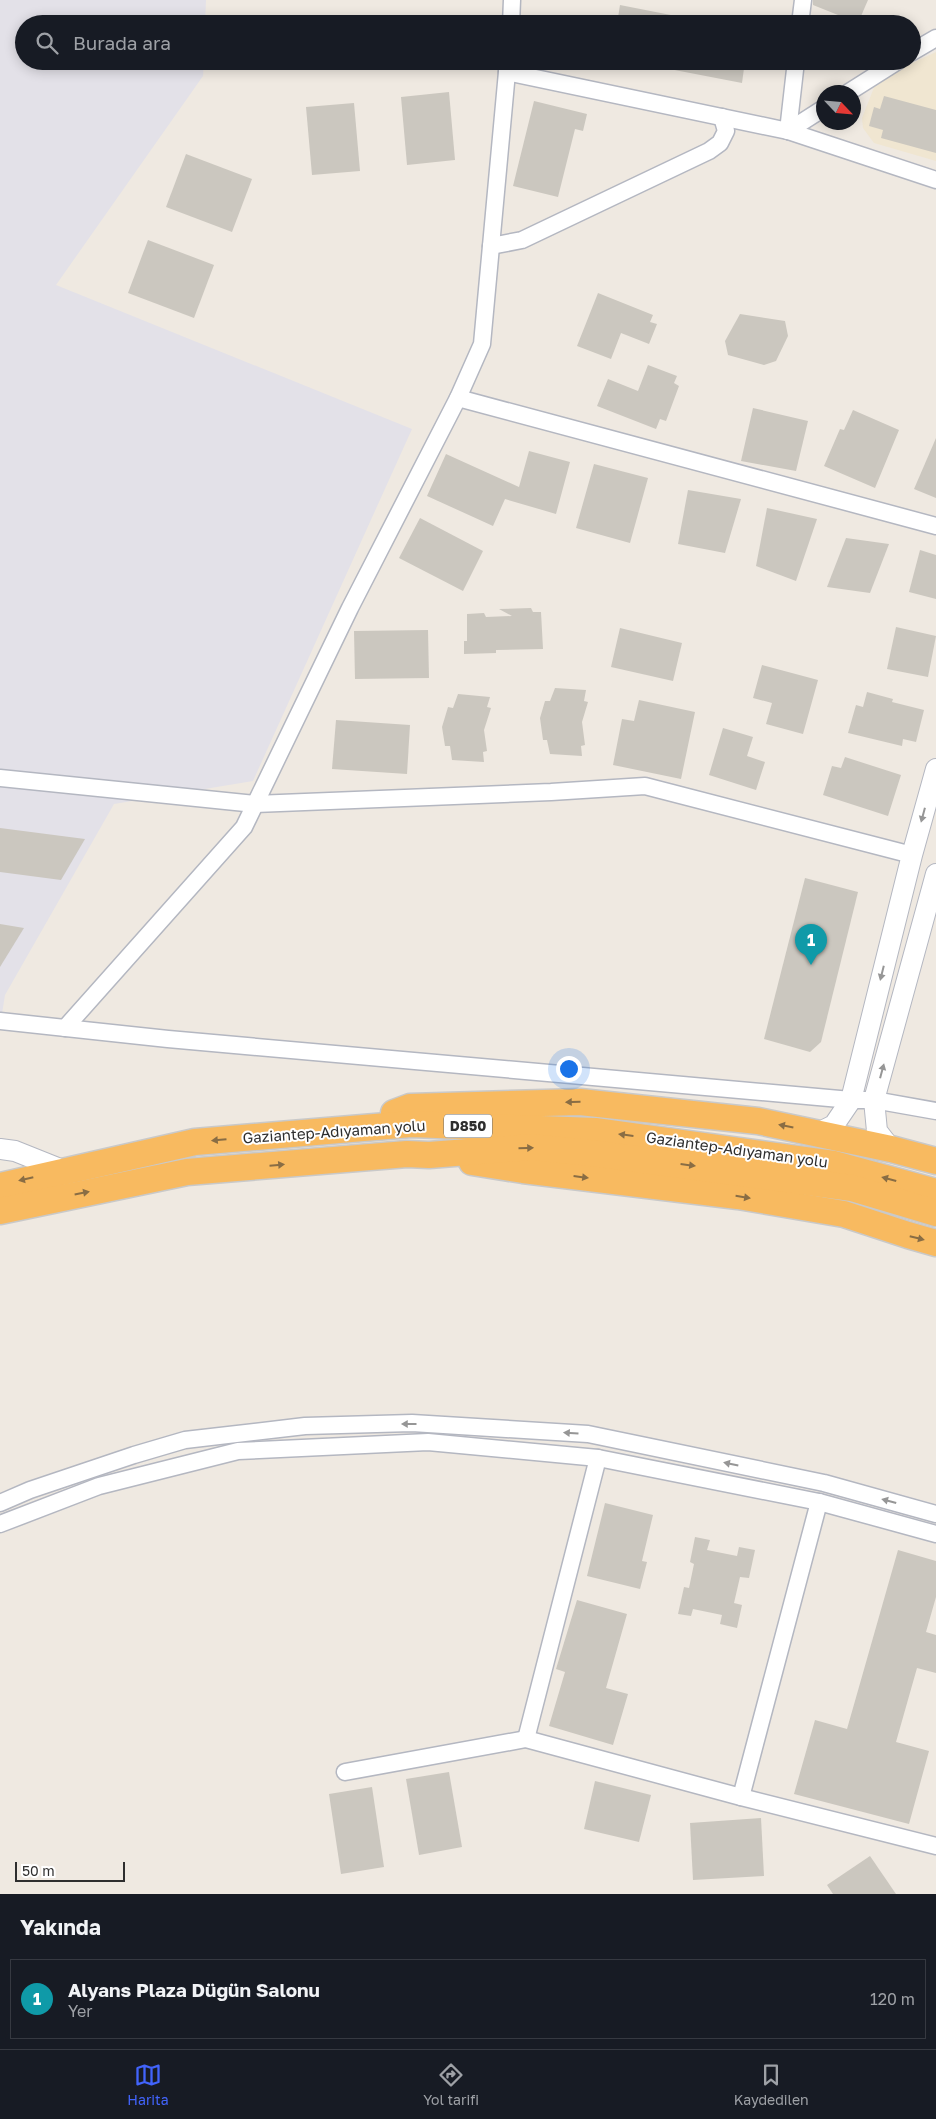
<!DOCTYPE html>
<html lang="tr">
<meta charset="utf-8">
<style>
body{margin:0;font-family:"Golos Text",sans-serif;background:#20242c;color:#f1f3f6}
.compass{position:absolute;left:816px;top:85px;width:45px;height:45px;border-radius:50%;background:#171b24;box-shadow:0 2px 12px #0003;rotate:116deg}
.scale{position:absolute;left:15px;bottom:12px;width:110px;box-sizing:border-box;padding-left:5px;border:2px solid #2e2e2e;border-top:0;font-size:14px;line-height:18px;white-space:nowrap;color:#2e2e2e;-webkit-text-stroke:4px #fff;paint-order:stroke}
.you{position:absolute;left:568px;top:1068px;width:18px;height:18px;margin:-12px;border:4px solid #fff;border-radius:50%;background:#1a73e8;box-shadow:0 0 0 8px #1a73e833}
.badge{display:grid;place-items:center;width:32px;height:32px;border-radius:50%;background:#4264fb;color:#fff;font-size:16px;font-weight:700}
.pin{position:absolute;translate:-50% -41px;filter:drop-shadow(0 1px 2px #0008)}
.pin::after{content:'';position:absolute;top:26px;width:18px;height:15px;background:inherit;clip-path:polygon(0 0,100% 0,50% 100%)}
.list{margin:0;padding:0;list-style:none}
h2{display:flex;justify-content:space-between;align-items:center;height:65px;margin:0;padding:0 20px;font-size:21px}
h2 small{font-size:16px;font-weight:400;color:#9ea1a6}
.list li{display:grid;grid-template-columns:32px 1fr auto;gap:15px;align-items:center;box-sizing:border-box;height:80px;margin:0 10px 10px;padding:0 10px;border:1px solid #363941;border-radius:0px}
.list b{display:block;font-size:19px;white-space:nowrap}
.list p{margin:0;font-size:16px;white-space:nowrap;color:#9ea1a6}
.list em{font-size:16px;font-style:normal;color:#9ea1a6}
.icon{flex:none;width:28px;height:28px;fill:none;stroke:currentColor;stroke-width:2;stroke-linecap:round;stroke-linejoin:round}
.map{position:relative;flex:none;width:936px;height:1894px;overflow:hidden}
.search{position:absolute;background:#171b24;box-shadow:0 2px 12px #0003;left:15px;right:15px;top:15px;height:55px;display:flex;align-items:center;gap:12px;box-sizing:border-box;padding:0 18px;border-radius:28px;color:#9ea1a6;font-size:19px}
.sheet{height:155px;background:#171b24}
nav{display:flex;justify-content:space-around;align-items:center;box-sizing:border-box;height:70px;border-top:1px solid #363941;background:#171b24;font-size:14px;color:#9ea1a6}
nav a{display:grid;justify-items:center;gap:2px}
nav .on{color:#4264fb}
.map>svg:first-child{display:block}
</style>
<div class="map">
<svg width="936" height="1894" viewBox="0 0 936 1894">
<rect width="100%" height="100%" fill="#efe9e1"/>
<path fill="#e3e1e8" d="M0 0H206L205 24H24V61H204L203 76 56 285 412 429 253 781 114 804 5 995 0 1026Z"/>
<path fill="#f0e6d1" d="M936 52V161L874 143 863 128 862 118 875 85 887 75Z"/>
<g fill="#cbc7bf">
<path d="M813 0H868L858 23 813 5Z"/>
<path d="M620 5 686 18V24H617Z"/>
<path d="M659 61H745L742 83 659 67Z"/>
<path d="M449 92 455 160 407 165 401 97Z"/>
<path d="M884 96 936 110V153L881 138 883 130 869 126 874 107 880 109Z"/>
<path d="M534 101 587 114 583 131 575 129 558 197 513 186Z"/>
<path d="M354 103 360 171 312 175 306 107Z"/>
<path d="M186 154 252 179 232 232 166 207Z"/>
<path d="M148 240 214 265 194 318 128 293Z"/>
<path d="M598 293 653 315 650 322 657 324 649 344 621 333 611 359 577 346Z"/>
<path d="M740 314 785 321 788 336 776 361 764 365 728 355 725 341Z"/>
<path d="M648 365 677 376 674 383 679 386 666 421 660 419 656 429 597 406 608 379 638 391Z"/>
<path d="M753 408 808 421 796 471 741 461Z"/>
<path d="M853 410 899 430 875 488 824 466 840 429 844 430Z"/>
<path d="M936 438V498L914 489Z"/>
<path d="M529 451 570 462 556 514 505 499 493 526 427 496 446 454 519 487Z"/>
<path d="M594 464 648 478 630 543 576 528Z"/>
<path d="M688 490 741 499 725 553 678 544Z"/>
<path d="M767 508 817 519 796 581 756 566Z"/>
<path d="M420 518 483 551 463 591 399 558Z"/>
<path d="M846 538 889 544 870 593 827 587Z"/>
<path d="M920 550 936 555V599L909 592Z"/>
<path d="M531 608 533 612H541L543 649 496 650V653L464 654V641H467V614L484 613 486 617 512 616 499 609Z"/>
<path d="M896 627 936 636 928 677 887 669Z"/>
<path d="M620 628 682 643 673 681 611 667Z"/>
<path d="M428 630 429 678 355 679 354 631Z"/>
<path d="M762 665 818 680 803 734 766 724 772 703 753 698Z"/>
<path d="M555 688 586 690 584 701 588 702 582 722 585 745 581 746 582 756 550 754 547 740H543L540 718 545 701H550Z"/>
<path d="M867 692 893 699 892 702 924 710 916 742 903 739 902 746 848 733 856 705 863 707Z"/>
<path d="M458 694 490 697 487 707 491 708 484 730 487 751 483 752 484 762 452 760 450 746H445L442 727 448 707 453 708Z"/>
<path d="M639 700 695 712 681 779 613 765 622 719 634 721Z"/>
<path d="M336 720 410 725 407 774 332 769Z"/>
<path d="M723 728 753 737 747 756 765 762 756 790 709 775Z"/>
<path d="M845 757 901 775 888 816 823 795 832 766 841 768Z"/>
<path d="M0 828 85 839 61 880 0 872Z"/>
<path d="M805 878 858 892 821 1042 810 1052 764 1039Z"/>
<path d="M0 924 24 928 0 967Z"/>
<path d="M605 1503 653 1515 642 1561 647 1562 640 1589 587 1576Z"/>
<path d="M695 1537 710 1540 707 1550 737 1556 739 1547 755 1550 749 1578 740 1577 734 1603 742 1605 737 1628 720 1624 722 1615 693 1609 691 1616 678 1614 684 1587 689 1588 694 1564 690 1562Z"/>
<path d="M898 1550 936 1561V1597L926 1632 936 1635V1673L917 1668 896 1742 929 1751 909 1824 794 1794 815 1720 847 1729Z"/>
<path d="M577 1600 627 1614 606 1688 628 1694 613 1745 549 1726 565 1672 556 1669Z"/>
<path d="M449 1772 462 1847 419 1855 406 1779Z"/>
<path d="M595 1781 651 1795 639 1842 584 1829Z"/>
<path d="M372 1787 384 1867 341 1874 329 1794Z"/>
<path d="M761 1818 764 1876 693 1880 690 1823Z"/>
<path d="M870 1856 896 1894H833L827 1885Z"/>
</g>
<g fill="none" stroke-linecap="round" stroke-linejoin="round">
<defs>
<g id="minor">
<path d="M511 24 512 0"/>
<path d="M800 24 803 0"/>
<path d="M912 52 936 38"/>
<path d="M507 72 788 131 936 180"/>
<path d="M849 92 898 61"/>
<path d="M788 131 796 61"/>
<path d="M788 131 824 108"/>
<path d="M491 246 522 240 709 151 720 143 726 131 722 117"/>
<path d="M458 398 936 526"/>
<path d="M0 778 255 804 551 792 645 786 912 855"/>
<path d="M0 1021 168 1039 851 1100H874L936 1111"/>
<path d="M65 1028 244 827 350 608 458 398 482 344 508 61"/>
<path d="M0 1503 30 1490 134 1455 185 1440 305 1426 412 1423 588 1434 824 1483 936 1514"/>
<path d="M0 1524 99 1486 238 1451 428 1442 598 1458 819 1502 936 1534"/>
<path d="M526 1739 598 1458"/>
<path d="M345 1772 526 1739 741 1797 936 1846"/>
<path d="M741 1797 819 1502"/>
</g>
<g id="tertiary">
<path d="M818 1133 834 1125 851 1100 912 855 936 769"/>
<path d="M0 1149 15 1151 65 1171"/>
<path d="M891 1149 877 1131 874 1100 936 874"/>
</g>
<g id="trunk">
<path d="M394 1113 410 1107 580 1102 758 1121 891 1149 936 1161"/>
<path d="M472 1162 523 1170 738 1196 844 1214 908 1235 936 1243"/>
<path d="M0 1186 195 1142 411 1124 595 1131 834 1164 936 1192"/>
<path d="M0 1211 187 1172 407 1154 429 1155 532 1147 599 1154 852 1188 936 1213"/>
</g>
</defs>
<use href="#minor" stroke="#b4b7c1" stroke-width="19"/>
<use href="#tertiary" stroke="#b4b7c1" stroke-width="22"/>
<use href="#trunk" stroke="#c9c9c9" stroke-width="29"/>
<use href="#minor" stroke="#fff" stroke-width="16"/>
<use href="#tertiary" stroke="#fff" stroke-width="20"/>
<use href="#trunk" stroke="#f8ba60" stroke-width="26"/>
</g>
<defs><path id="oneway-solid" d="M-6-.8H1V-3.2L6.5 0L1 3.2V.8H-6Z" transform="scale(1.25)"/></defs>
<g fill="#969696">
<use href="#oneway-solid" transform="translate(923 815) rotate(105)"/>
<use href="#oneway-solid" transform="translate(882 973) rotate(104)"/>
<use href="#oneway-solid" transform="translate(882 1071) rotate(-75)"/>
<use href="#oneway-solid" transform="translate(409 1424) rotate(180)"/>
<use href="#oneway-solid" transform="translate(571 1433) rotate(-176)"/>
<use href="#oneway-solid" transform="translate(731 1464) rotate(-168)"/>
<use href="#oneway-solid" transform="translate(889 1501) rotate(-165)"/>
</g>
<g fill="#896d44">
<use href="#oneway-solid" transform="translate(573 1102) rotate(179)"/>
<use href="#oneway-solid" transform="translate(786 1126) rotate(-169)"/>
<use href="#oneway-solid" transform="translate(626 1135) rotate(-173)"/>
<use href="#oneway-solid" transform="translate(219 1140) rotate(175)"/>
<use href="#oneway-solid" transform="translate(526 1148) rotate(-2)"/>
<use href="#oneway-solid" transform="translate(277 1165) rotate(-5)"/>
<use href="#oneway-solid" transform="translate(688 1165) rotate(7)"/>
<use href="#oneway-solid" transform="translate(581 1177) rotate(7)"/>
<use href="#oneway-solid" transform="translate(26 1179) rotate(167)"/>
<use href="#oneway-solid" transform="translate(889 1179) rotate(-165)"/>
<use href="#oneway-solid" transform="translate(82 1193) rotate(-11)"/>
<use href="#oneway-solid" transform="translate(743 1197) rotate(9)"/>
<use href="#oneway-solid" transform="translate(917 1238) rotate(14)"/>
</g>
<g text-anchor="middle" stroke-width="4" stroke-linejoin="round" paint-order="stroke">
<rect fill="#fff" stroke="#6d6d6d" stroke-width="1" x="444" y="1114.5" width="48" height="23" rx="4"/>
<g font-size="14" font-weight="bold" fill="#2e2e2e">
<text x="468" y="1131">D850</text>
</g>
<g font-size="15" fill="#2e2e2e" stroke="#fff">
<text transform="translate(334 1132) rotate(-4)" y="5">Gaziantep-Adıyaman yolu</text>
<text transform="translate(737 1150) rotate(8)" y="5">Gaziantep-Adıyaman yolu</text>
</g>
</g>
</svg>
<svg class="compass" viewBox="-18 -18 36 36"><path d="M0-13l5 13h-10z" fill="#e53935"/><path d="M0 13l5-13h-10z" fill="#9ea1a6"/></svg>
<div class="scale">50 m</div>
<div class="you"></div>
<div class="pin badge" style="left:811px;top:965px;background:#0f9aa8">1</div>
<div class="search"><svg class="icon" aria-label="search" viewBox="0 0 24 24"><circle cx="10" cy="10" r="6"/><path d="M15 15l6 6"/></svg>Burada ara</div>
</div>
<section class="sheet">
<h2>Yakında<small></small></h2>
<ul class="list">
<li><span class="badge" style="background:#0f9aa8">1</span><div><b>Alyans Plaza Düğün Salonu</b><p>Yer</p></div><em>120 m</em></li>
</ul>
</section>
<nav>
<a class="on"><svg class="icon" aria-label="map" viewBox="0 0 24 24"><path d="M3 6l6-2 6 2 6-2v14l-6 2-6-2-6 2zM9 4v14M15 6v14"/></svg>Harita</a>
<a><svg class="icon" aria-label="directions" viewBox="0 0 24 24"><path d="M12 3l9 9-9 9-9-9zM9 14v-3h6M13 9l2 2-2 2"/></svg>Yol tarifi</a>
<a><svg class="icon" aria-label="saved" viewBox="0 0 24 24"><path d="M7 4h10v16l-5-4-5 4z"/></svg>Kaydedilen</a>
</nav>
